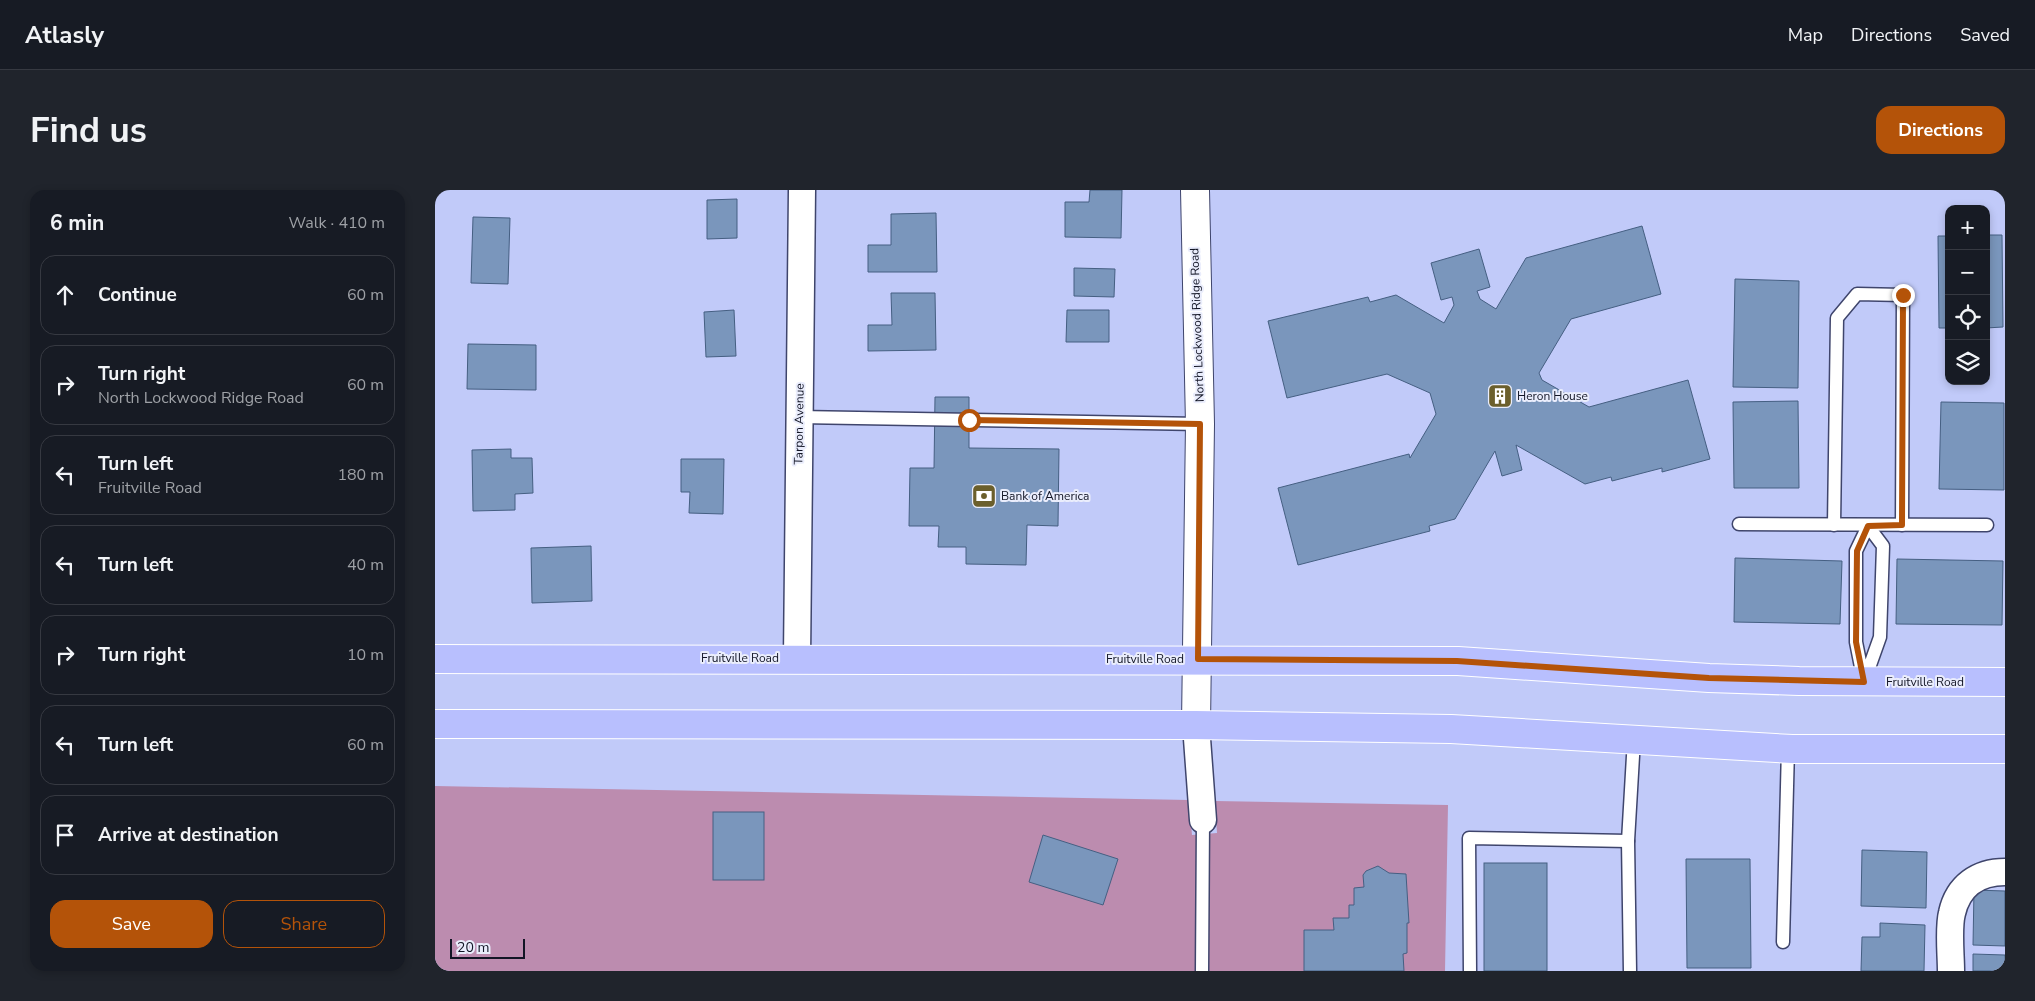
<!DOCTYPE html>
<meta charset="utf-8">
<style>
body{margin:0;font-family:"Nunito Sans",sans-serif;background:#20242c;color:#f1f3f6}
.controls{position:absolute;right:15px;top:15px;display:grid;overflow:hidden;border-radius:10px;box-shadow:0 2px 8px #0003}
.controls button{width:45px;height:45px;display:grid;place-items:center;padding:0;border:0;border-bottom:1px solid #363941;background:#171b24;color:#f1f3f6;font:25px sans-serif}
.scale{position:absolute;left:15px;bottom:12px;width:75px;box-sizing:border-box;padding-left:5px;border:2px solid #121525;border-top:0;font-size:14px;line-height:18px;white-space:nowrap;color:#121525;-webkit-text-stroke:4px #eaedfc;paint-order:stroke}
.stop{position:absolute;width:15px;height:15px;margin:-11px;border:4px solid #b45309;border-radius:50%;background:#fff}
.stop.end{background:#b45309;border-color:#fff;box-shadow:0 1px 5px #0008}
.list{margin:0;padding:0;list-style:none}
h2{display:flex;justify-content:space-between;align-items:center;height:65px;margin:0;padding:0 20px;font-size:21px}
h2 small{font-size:16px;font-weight:400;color:#9ea1a6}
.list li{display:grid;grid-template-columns:32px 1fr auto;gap:15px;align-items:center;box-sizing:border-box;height:80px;margin:0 10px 10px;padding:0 10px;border:1px solid #363941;border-radius:15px}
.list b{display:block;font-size:19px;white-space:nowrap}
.list p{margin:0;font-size:16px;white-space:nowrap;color:#9ea1a6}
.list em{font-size:16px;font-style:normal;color:#9ea1a6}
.actions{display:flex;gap:10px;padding:15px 20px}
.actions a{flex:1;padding:11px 0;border:1px solid #b45309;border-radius:15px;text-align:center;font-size:18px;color:#b45309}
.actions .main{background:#b45309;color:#fff}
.icon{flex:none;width:28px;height:28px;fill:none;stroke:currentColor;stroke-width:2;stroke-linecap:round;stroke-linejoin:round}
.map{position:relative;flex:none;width:1570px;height:781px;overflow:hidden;border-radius:15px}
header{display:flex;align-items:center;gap:30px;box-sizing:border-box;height:70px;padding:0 25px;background:#171b24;border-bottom:1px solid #363941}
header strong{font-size:24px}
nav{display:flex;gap:28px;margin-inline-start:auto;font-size:18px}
.intro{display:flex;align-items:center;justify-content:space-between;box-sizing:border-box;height:120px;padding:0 30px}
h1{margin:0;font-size:35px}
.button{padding:12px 22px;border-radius:15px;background:#b45309;color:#fff;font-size:18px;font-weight:700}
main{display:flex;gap:30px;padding:0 30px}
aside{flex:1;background:#171b24;border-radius:15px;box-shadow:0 2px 8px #0003}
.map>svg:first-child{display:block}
</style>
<header>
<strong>Atlasly</strong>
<nav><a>Map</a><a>Directions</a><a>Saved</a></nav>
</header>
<div class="intro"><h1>Find us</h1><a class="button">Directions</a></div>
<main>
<aside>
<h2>6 min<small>Walk · 410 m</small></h2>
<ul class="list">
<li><svg class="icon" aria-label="ahead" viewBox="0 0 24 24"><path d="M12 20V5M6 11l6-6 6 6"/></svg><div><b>Continue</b></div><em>60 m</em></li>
<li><svg class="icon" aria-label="right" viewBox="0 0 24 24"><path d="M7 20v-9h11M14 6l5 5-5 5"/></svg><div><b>Turn right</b><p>North Lockwood Ridge Road</p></div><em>60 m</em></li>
<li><svg class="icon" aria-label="left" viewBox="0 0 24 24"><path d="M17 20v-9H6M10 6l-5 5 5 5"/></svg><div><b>Turn left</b><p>Fruitville Road</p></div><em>180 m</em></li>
<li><svg class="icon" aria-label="left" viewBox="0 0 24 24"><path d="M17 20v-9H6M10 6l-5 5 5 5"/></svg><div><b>Turn left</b></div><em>40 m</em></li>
<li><svg class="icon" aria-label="right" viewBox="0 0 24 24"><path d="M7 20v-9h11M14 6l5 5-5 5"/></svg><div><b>Turn right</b></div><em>10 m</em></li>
<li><svg class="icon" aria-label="left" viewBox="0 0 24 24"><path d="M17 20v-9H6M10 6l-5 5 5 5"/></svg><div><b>Turn left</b></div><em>60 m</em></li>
<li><svg class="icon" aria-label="arrive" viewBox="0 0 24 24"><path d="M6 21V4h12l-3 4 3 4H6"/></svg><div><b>Arrive at destination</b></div></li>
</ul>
<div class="actions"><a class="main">Save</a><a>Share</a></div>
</aside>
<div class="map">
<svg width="1570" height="781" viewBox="0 0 1570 781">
<rect width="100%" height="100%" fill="#c1caf9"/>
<path fill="#bc8caf" d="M0 596 754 610 757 645 782 643 780 611 1013 615 1010 781H0Z"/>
<g fill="#7a96bc" stroke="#455f82">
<path d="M655 0H687L686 48 630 47V12H654Z"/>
<path d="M302 9V48L272 49V10Z"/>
<path d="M501 23 502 82H433V55H456V24Z"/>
<path d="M38 27 75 28 73 94 36 93Z"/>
<path d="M1207 36 1226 104 1136 129 1104 183 1107 190 1154 217 1253 190 1275 269 1227 282V278L1177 291 1176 287 1150 294 1081 255 1087 280 1067 286 1060 261 1020 329 994 336 995 341 863 375 843 298 974 264 975 268 1001 224 995 203 952 184 852 208 833 131 933 107 935 112 961 105 1009 133 1019 115 1017 107 1006 110 996 73 1044 59 1055 97 1042 101 1045 109 1061 119 1091 68Z"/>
<path d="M1551 45H1567L1568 137 1551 138Z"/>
<path d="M1503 46H1514V138H1504Z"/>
<path d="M639 78 680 79 679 107 639 106Z"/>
<path d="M1300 89 1364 91 1363 198 1298 197Z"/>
<path d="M456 103H500L501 160 433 161V135H457Z"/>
<path d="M299 120 301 166 271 167 269 122Z"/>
<path d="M632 120H674V152H631Z"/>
<path d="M33 154 101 155V200L32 199Z"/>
<path d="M500 207H534V258L624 259 623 336 592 335 591 375 531 374V357H503L504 336H474L475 278H499Z"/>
<path d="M1363 211 1364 298H1299L1298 212Z"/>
<path d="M1506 212 1569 213V300L1504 299Z"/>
<path d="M76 259V268H97L98 303 80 304V320L38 321 37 260Z"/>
<path d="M246 269H289L288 324 254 323 255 302H246Z"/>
<path d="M156 356 157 411 97 413 96 358Z"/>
<path d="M1300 368 1407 371 1405 434 1299 432Z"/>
<path d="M1462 369 1568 371 1567 435 1461 434Z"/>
<rect x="278" y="622" width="51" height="68"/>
<path d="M608 645 683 669 668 715 594 692Z"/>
<path d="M1427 660 1492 662 1491 718 1426 716Z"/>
<path d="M1251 669H1315L1316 778H1252Z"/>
<rect x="1049" y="673" width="63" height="108"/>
<path d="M943 676 954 683 971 684 974 733H972V763L968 764 969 781H869V740H899L898 728H914V715H919V698L929 697 928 685 931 681Z"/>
<path d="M1539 700 1570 701V756L1538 755Z"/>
<path d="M1445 733 1490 735 1489 781H1426L1427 747H1445Z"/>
<path d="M1538 764 1570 765V781H1538Z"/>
</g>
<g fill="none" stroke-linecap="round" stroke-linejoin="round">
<defs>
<g id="service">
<path d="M364 227 765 234"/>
<path d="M1304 334 1552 335"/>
<path d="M1399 335 1402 128 1422 104 1468 105 1467 335"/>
<path d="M1433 336 1448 356 1445 447 1429 492 1421 452V361Z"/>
<path d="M1348 752 1353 558"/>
<path d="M767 781 768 630"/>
<path d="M1035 781 1034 648 1193 651"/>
<path d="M1195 781 1193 651 1199 549"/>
</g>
<g id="minor">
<path d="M362 468 367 0"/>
<path d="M761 535 768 630"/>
<path d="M1516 781C1516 765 1513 738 1517 723 1523 696 1543 682 1570 682"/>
</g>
<path id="tertiary" d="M760 0 765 234 761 535"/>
<g id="primary">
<path d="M0 469 1023 471 1274 488 1364 491 1570 492"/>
<path d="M0 534 761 535 1016 539 1357 559H1570"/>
</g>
</defs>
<use href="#service" stroke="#3f456c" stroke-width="15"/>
<use href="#minor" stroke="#3f456c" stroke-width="29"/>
<use href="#tertiary" stroke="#3f456c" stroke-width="30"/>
<use href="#primary" stroke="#fff" stroke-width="30"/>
<use href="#service" stroke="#fff" stroke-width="12"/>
<use href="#minor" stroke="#fff" stroke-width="26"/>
<use href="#tertiary" stroke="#fff" stroke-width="28"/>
<use href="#primary" stroke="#b8bffe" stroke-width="28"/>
</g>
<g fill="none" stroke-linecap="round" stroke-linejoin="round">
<path stroke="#b45309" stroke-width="6" d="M534 230 765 234 763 469 1022 471 1274 488 1429 492 1421 452 1422 361 1433 336 1467 335 1468 105"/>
</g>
<defs>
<symbol id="building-square" viewBox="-11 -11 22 22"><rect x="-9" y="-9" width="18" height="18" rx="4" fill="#6b5f2c" stroke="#eaedfc"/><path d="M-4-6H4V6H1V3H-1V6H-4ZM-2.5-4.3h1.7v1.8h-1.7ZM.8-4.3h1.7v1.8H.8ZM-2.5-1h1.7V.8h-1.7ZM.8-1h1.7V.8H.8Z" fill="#fff"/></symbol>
<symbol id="bank-square" viewBox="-11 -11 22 22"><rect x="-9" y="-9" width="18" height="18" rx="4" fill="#6b5f2c" stroke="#eaedfc"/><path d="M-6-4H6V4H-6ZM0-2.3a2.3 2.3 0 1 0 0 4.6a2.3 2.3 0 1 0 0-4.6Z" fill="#fff"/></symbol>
</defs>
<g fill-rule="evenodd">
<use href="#building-square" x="1051" y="192" width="28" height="28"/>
<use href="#bank-square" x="535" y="292" width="28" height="28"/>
</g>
<g text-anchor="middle" stroke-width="4" stroke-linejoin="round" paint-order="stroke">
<g font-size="12" fill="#121525" stroke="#eaedfc">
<text transform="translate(762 135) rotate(-92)" y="4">North Lockwood Ridge Road</text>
<text transform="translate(364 234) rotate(-89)" y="4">Tarpon Avenue</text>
<text x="305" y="472">Fruitville Road</text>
<text x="710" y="473">Fruitville Road</text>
<text x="1490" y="496">Fruitville Road</text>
</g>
<g font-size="12" fill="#121525" stroke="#eaedfc" text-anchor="start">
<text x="1082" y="210">Heron House</text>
<text x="566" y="310">Bank of America</text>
</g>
</g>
</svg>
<div class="controls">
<button>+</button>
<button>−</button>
<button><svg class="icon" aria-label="locate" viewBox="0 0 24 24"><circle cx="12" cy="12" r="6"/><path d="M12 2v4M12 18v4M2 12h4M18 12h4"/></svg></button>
<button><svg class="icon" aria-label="layers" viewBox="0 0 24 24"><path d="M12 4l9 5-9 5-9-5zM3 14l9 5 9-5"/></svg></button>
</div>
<div class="scale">20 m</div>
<div class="stop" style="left:534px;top:230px"></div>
<div class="stop end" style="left:1468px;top:105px"></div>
</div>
</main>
